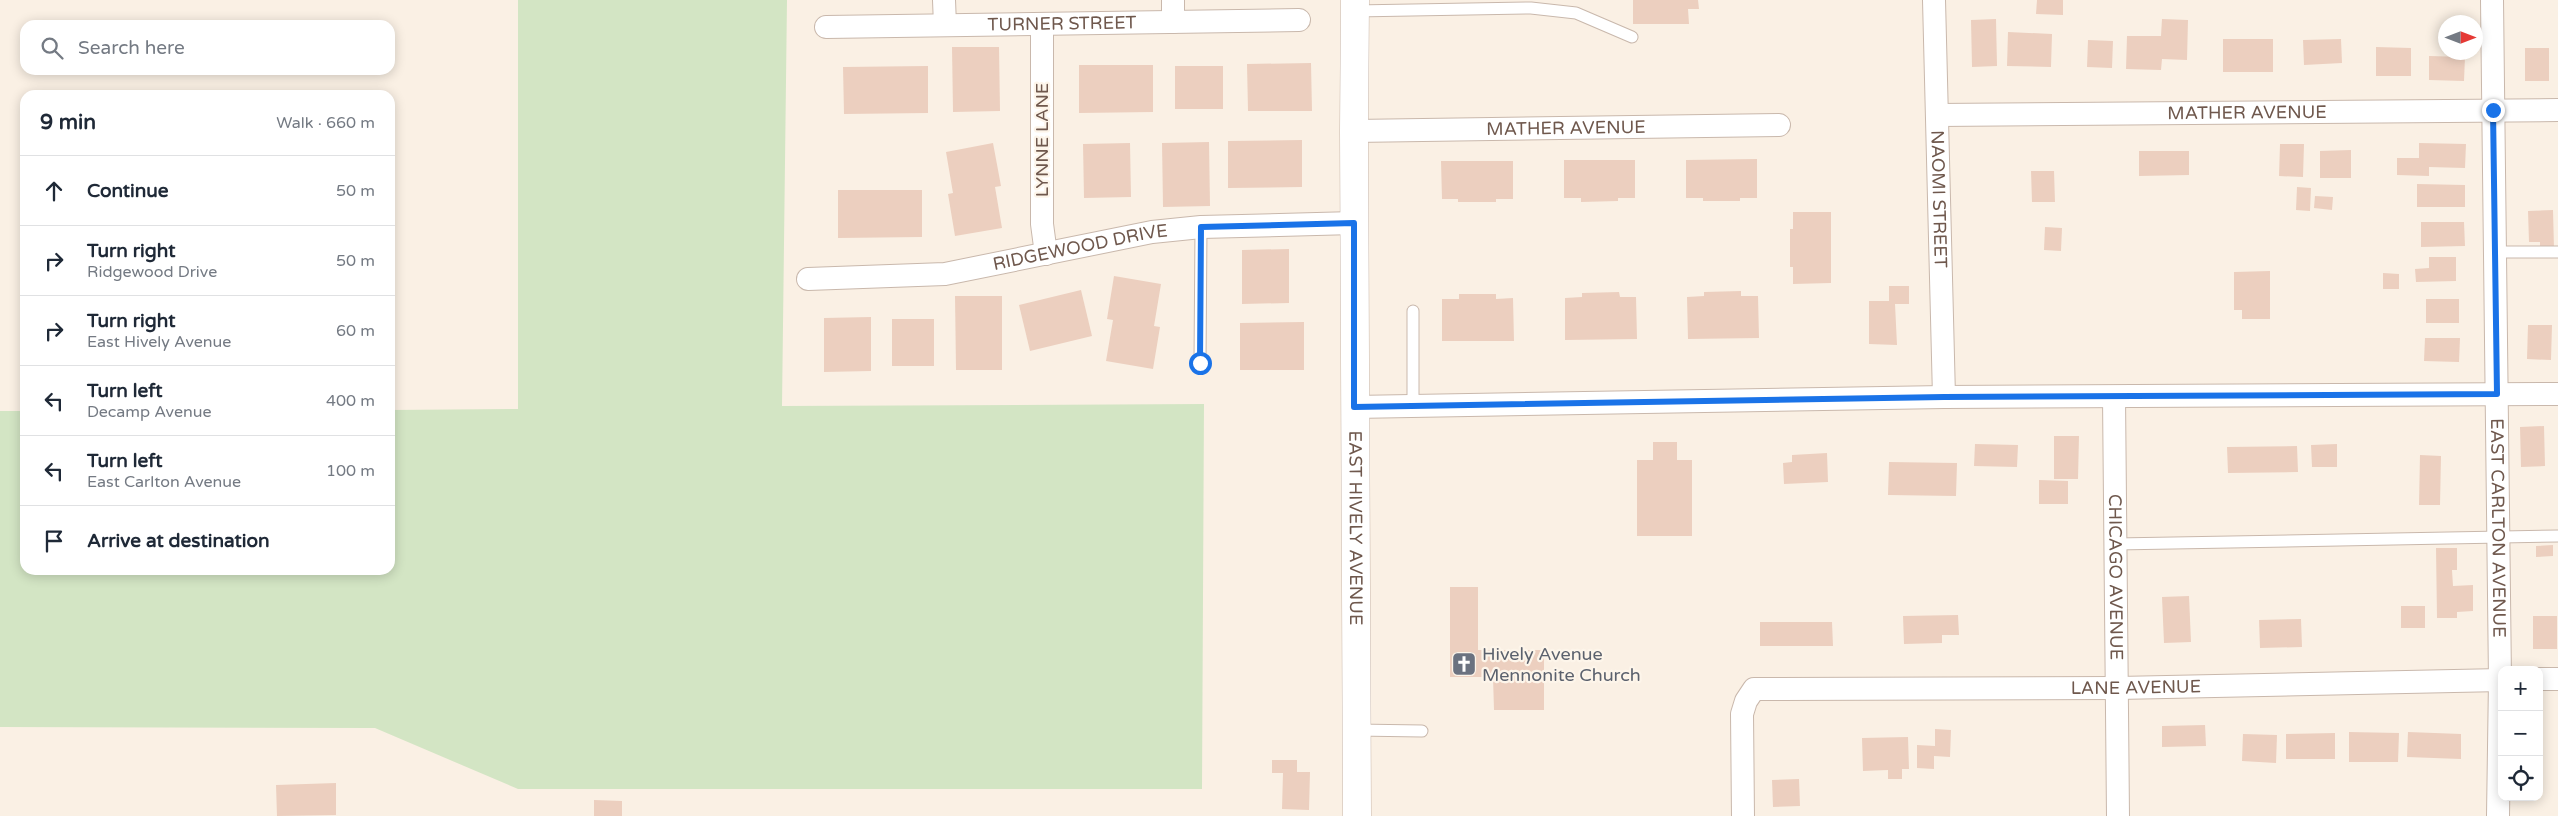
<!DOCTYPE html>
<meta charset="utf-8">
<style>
body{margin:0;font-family:"Varela Round",sans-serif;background:#f6f6f7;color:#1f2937}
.controls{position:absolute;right:15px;bottom:15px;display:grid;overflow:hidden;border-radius:10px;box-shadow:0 2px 12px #0003}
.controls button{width:45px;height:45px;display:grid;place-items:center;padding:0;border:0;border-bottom:1px solid #e0e1e3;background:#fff;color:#1f2937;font:25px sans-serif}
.compass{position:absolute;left:2438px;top:15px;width:45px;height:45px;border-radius:50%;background:#fff;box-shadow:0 2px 12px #0003;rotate:90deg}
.stop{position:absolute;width:15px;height:15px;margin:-11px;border:4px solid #1a73e8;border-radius:50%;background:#fff}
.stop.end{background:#1a73e8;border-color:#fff;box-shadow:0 1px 5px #0008}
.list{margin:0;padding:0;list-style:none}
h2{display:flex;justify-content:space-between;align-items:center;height:65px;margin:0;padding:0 20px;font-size:21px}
h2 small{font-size:16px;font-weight:400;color:#747a83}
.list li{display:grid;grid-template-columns:32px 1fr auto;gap:15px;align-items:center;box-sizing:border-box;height:70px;padding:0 20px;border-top:1px solid #e0e1e3}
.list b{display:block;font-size:19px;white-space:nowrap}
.list p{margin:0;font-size:16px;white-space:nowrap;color:#747a83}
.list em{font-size:16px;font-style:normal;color:#747a83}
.icon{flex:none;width:28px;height:28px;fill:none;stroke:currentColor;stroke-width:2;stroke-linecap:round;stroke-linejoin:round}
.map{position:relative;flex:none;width:2558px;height:816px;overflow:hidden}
.search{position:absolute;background:#fff;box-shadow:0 2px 12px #0003;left:20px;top:20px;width:375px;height:55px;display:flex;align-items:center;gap:12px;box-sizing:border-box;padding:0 18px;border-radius:15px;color:#747a83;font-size:19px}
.panel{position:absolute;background:#fff;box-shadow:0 2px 12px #0003;left:20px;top:90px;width:375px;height:485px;border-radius:15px}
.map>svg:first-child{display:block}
</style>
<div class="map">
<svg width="2558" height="816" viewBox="0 0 2558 816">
<rect width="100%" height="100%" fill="#faf0e4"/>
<path fill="#d3e5c4" d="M518 0H787L782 406 1204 404 1202 789H518L375 728 0 727V411H25V570H390V410L518 409Z"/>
<g fill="#eccfbf">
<path d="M1633 0H1698L1699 9H1688L1689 24H1633Z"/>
<path d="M2037 0H2063V15L2036 14Z"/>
<path d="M1996 19 1997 66 1972 67 1971 20Z"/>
<path d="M2162 19 2188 20 2187 60 2162 59 2161 70 2126 69 2127 36H2161Z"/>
<path d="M2008 32 2052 34 2051 67 2007 66Z"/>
<rect x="2223" y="39" width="50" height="33"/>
<path d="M2341 39 2342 63 2304 65 2303 40Z"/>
<path d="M2088 40 2113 41 2112 68 2087 67Z"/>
<path d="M952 47H999L1000 111 953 112Z"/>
<path d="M2376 47 2411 48V76H2376Z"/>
<rect x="2525" y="48" width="24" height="33"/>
<path d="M2429 56 2465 57 2464 81 2429 80Z"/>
<path d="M1311 63 1312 111H1248L1247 64Z"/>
<path d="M1079 65H1153V112L1079 113Z"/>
<path d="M928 66V113L844 114 843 67Z"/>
<rect x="1175" y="66" width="48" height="43"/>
<path d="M1302 140V187L1228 188V141Z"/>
<path d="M1209 142 1210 206 1163 207 1162 143Z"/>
<path d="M993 143 1001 186 995 187 1002 228 955 236 948 194 953 193 946 152Z"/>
<path d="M1130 143 1131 197 1084 198 1083 144Z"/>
<path d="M2419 143 2466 144 2465 168 2429 167V176L2397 175V158H2419Z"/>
<path d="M2280 144H2304L2303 177 2279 176Z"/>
<path d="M2351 150V178H2320V151Z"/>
<path d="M2139 151H2189V175L2139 176Z"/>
<path d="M1757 159V198H1740V201H1703V198H1686V160Z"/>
<path d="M1564 160H1635V198H1618V201L1581 202V198H1564Z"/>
<path d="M1441 161H1513V199H1496V202H1458V199H1442Z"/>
<path d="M2031 171H2054L2055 202H2032Z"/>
<path d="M2417 184 2465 185V207H2417Z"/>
<path d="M2297 187 2311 188 2310 211 2296 210Z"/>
<path d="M838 190H922V237L838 238Z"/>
<path d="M2315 196 2333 197 2332 210 2314 208Z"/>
<path d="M2553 210 2554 249H2540V242H2529L2528 211Z"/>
<path d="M1793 212H1831V283L1793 284V267H1790V229H1793Z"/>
<path d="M2421 222H2464L2465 246 2421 247Z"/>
<path d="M2045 227 2062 228 2061 251 2044 250Z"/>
<path d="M1289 249V303L1242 304V250Z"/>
<path d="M2429 257H2456V281L2416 282 2415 269 2429 268Z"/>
<path d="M2270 271V319H2242V310H2234V272Z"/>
<path d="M2383 273 2399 274V289H2383Z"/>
<path d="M1114 276 1161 284 1154 326 1160 327 1153 369 1106 361 1113 320 1107 319Z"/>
<path d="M1889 286H1909V304H1895L1897 345 1869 344V301H1889Z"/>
<path d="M1081 290 1092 336 1030 351 1019 305Z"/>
<path d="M1741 291V296H1758L1759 338 1688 339 1687 297 1704 296V292Z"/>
<path d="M1619 292 1620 297H1636L1637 339 1565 340V298L1582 297V293Z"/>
<path d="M1459 294H1496V299L1513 298 1514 341H1442V299H1459Z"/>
<path d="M955 296H1002V370H956Z"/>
<rect x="2426" y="299" width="33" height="24"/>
<path d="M871 317V371L824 372V318Z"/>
<rect x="892" y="319" width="42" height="47"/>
<path d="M1304 322V370H1240V323Z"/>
<path d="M2528 325H2552L2551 360 2527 359Z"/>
<path d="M2425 338H2460L2459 362 2424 361Z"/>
<path d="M2544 426 2545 466 2521 467 2520 427Z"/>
<path d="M2054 436H2079L2078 479H2054Z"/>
<path d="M1653 442H1677V460H1692V536H1637V460H1653Z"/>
<path d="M1975 444 2018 445 2017 467 1974 466Z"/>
<path d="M2337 444V467H2312L2311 445Z"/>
<path d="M2297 446 2298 472 2228 473 2227 447Z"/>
<path d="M1827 453 1828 482 1784 484 1783 463 1792 462V455Z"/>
<path d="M2420 455 2441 456 2440 505H2419Z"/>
<path d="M1889 462 1957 463 1956 496 1888 495Z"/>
<path d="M2039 480 2068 481V504H2039Z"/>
<path d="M2553 545V556L2536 557V546Z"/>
<path d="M2436 548H2457V570H2452L2453 586 2473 585V611L2457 612V618H2437Z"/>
<path d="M1450 587H1478V650H1544V710H1494L1493 677H1450Z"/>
<path d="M2189 596 2191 642 2164 643 2162 597Z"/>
<rect x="2401" y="606" width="24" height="22"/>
<path d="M1958 615 1959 635H1942V643L1904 644 1903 616Z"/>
<rect x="2533" y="616" width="24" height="33"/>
<path d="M2301 619 2302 647 2260 648 2259 620Z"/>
<path d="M1760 622H1832L1833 646H1760Z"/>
<path d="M2205 725 2206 746 2162 747V726Z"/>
<path d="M1935 729 1951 730 1950 757 1934 756V769L1917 768V745L1935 746Z"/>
<path d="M2349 732 2399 733 2398 762H2349Z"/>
<path d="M2408 732 2461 734V759L2407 757Z"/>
<path d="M2335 733V759H2286V734Z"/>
<path d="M2243 734 2277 735 2276 763 2242 761Z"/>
<path d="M1908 737 1909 769H1902V779H1888V770L1863 771 1862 738Z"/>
<path d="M1272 760H1297V772H1310L1309 810 1282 809 1283 773H1272Z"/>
<path d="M1799 779 1800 806 1773 807 1772 780Z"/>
<path d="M336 783V815L277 816 276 785Z"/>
<path d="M594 800 622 801V816H594Z"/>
</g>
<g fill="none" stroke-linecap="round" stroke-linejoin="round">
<defs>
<g id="service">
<path d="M1355 11 1531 8 1576 13 1632 37"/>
<path d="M2496 252H2558"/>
<path d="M1413 311V406"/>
<path d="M1200 363 1201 227"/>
<path d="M2116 544 2558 536"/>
<path d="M1356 730 1422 731"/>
</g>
<g id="minor">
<path d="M944 0 945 25"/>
<path d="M1173 0V22"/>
<path id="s1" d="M1934 0 1944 397"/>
<path id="s2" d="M2492 0 2500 680 2498 816"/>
<path d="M1042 26V224L1046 254"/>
<path id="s3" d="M826 27 1299 20"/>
<path id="s4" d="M1937 115 2558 110"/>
<path id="s5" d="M1354 131 1779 125"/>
<path id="s6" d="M808 279 945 274 1152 232 1201 227 1354 223"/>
<path id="s7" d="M2114 397 2118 816"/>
<path d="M1354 407 1944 397 2558 394"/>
<path d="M2539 679H2558"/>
<path id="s8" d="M1743 816 1742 714 1746 701 1754 689 2118 688 2502 680"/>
</g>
<g id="tertiary">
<path id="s9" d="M1355 0 1354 131 1357 816"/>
</g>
</defs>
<use href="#service" stroke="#c9b8ac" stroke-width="13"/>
<use href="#minor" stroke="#c9b8ac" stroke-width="24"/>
<use href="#tertiary" stroke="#c9b8ac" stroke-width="29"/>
<use href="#service" stroke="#fff" stroke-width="11"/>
<use href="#minor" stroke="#fff" stroke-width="22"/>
<use href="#tertiary" stroke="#fff" stroke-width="28"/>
</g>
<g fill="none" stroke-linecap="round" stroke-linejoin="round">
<path stroke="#1a73e8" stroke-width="6" d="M1200 363 1201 227 1354 223V407L1944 397 2497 394 2493 110"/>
</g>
<defs>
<symbol id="church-square" viewBox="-11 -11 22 22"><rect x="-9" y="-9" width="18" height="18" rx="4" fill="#6b7280" stroke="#fdf5ea"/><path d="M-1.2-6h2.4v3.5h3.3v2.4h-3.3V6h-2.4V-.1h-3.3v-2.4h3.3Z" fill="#fff"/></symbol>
</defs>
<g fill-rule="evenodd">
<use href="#church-square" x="1450" y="650" width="28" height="28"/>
</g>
<g text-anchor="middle" stroke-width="4.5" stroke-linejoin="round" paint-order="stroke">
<g font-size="18" fill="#6f584d" stroke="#fdf5ea">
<text dy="6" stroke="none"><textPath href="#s3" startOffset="236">TURNER STREET</textPath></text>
<text dy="6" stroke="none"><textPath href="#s4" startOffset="310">MATHER AVENUE</textPath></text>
<text dy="6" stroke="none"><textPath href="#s5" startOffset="212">MATHER AVENUE</textPath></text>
<text transform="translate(1042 140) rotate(-90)" y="6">LYNNE LANE</text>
<text dy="6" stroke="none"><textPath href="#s1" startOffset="199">NAOMI STREET</textPath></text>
<text dy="6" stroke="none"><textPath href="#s6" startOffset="275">RIDGEWOOD DRIVE</textPath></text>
<text dy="6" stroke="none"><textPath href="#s9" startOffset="528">EAST HIVELY AVENUE</textPath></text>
<text dy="6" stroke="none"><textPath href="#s2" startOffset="528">EAST CARLTON AVENUE</textPath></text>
<text dy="6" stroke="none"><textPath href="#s7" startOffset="180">CHICAGO AVENUE</textPath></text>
<text dy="6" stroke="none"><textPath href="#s8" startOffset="512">LANE AVENUE</textPath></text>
</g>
<g font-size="18" fill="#5b616d" stroke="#fdf5ea" text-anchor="start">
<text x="1482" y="660">Hively Avenue<tspan x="1482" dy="21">Mennonite Church</tspan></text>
</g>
</g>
</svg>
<div class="controls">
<button>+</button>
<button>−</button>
<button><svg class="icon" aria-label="locate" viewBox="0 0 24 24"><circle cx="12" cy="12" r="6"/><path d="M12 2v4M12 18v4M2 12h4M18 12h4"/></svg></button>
</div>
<svg class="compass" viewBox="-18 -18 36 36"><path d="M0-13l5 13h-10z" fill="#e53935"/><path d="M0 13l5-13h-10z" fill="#747a83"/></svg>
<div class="stop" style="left:1200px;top:363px"></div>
<div class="stop end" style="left:2493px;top:110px"></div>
<div class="search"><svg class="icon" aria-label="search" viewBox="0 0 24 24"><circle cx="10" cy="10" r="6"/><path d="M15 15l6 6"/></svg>Search here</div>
<section class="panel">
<h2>9 min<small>Walk · 660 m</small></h2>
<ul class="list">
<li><svg class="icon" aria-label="ahead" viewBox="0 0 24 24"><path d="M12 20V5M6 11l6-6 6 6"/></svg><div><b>Continue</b></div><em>50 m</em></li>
<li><svg class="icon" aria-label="right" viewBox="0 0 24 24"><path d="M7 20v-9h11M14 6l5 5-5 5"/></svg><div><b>Turn right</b><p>Ridgewood Drive</p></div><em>50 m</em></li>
<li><svg class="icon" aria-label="right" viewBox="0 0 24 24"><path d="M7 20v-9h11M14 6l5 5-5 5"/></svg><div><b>Turn right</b><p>East Hively Avenue</p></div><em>60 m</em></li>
<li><svg class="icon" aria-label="left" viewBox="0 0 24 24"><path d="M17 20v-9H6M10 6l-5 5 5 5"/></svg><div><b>Turn left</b><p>Decamp Avenue</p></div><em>400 m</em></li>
<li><svg class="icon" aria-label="left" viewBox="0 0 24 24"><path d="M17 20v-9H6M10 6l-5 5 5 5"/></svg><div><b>Turn left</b><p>East Carlton Avenue</p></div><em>100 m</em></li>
<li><svg class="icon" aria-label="arrive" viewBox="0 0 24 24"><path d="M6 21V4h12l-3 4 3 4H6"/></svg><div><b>Arrive at destination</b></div></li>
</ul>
</section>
</div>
